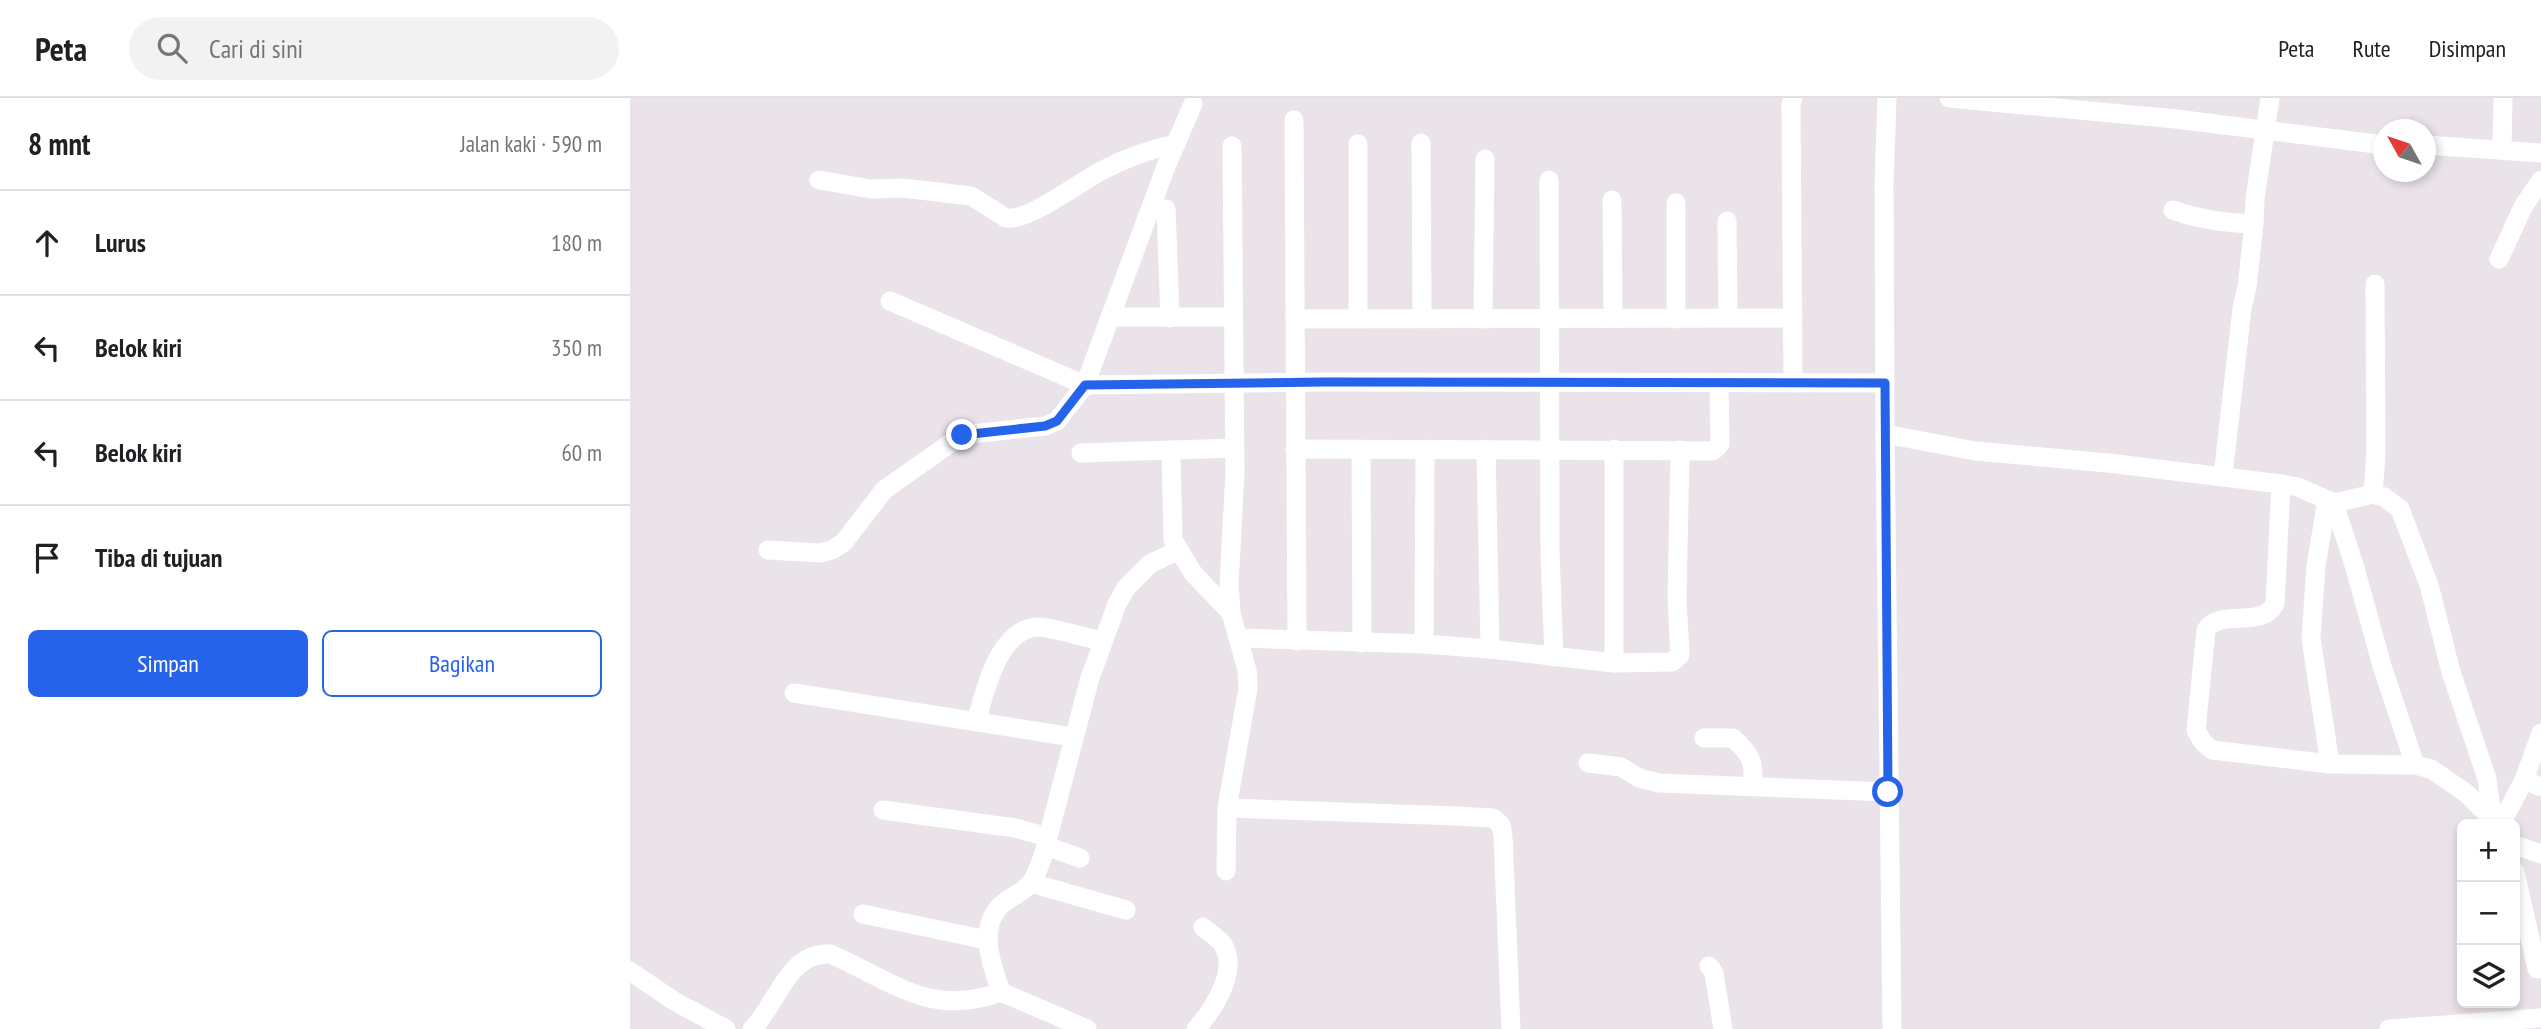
<!DOCTYPE html>
<html lang="id">
<meta charset="utf-8">
<style>
body{margin:0;font-family:"PT Sans Narrow",sans-serif;background:#f2f2f2;color:#202124}
.controls{position:absolute;right:21px;bottom:21px;display:grid;overflow:hidden;border-radius:10px;box-shadow:0 4px 10px #0003}
.controls button{width:63px;height:63px;display:grid;place-items:center;padding:0;border:0;border-bottom:2px solid #e0e0e0;background:#fff;color:#202124;font:35px sans-serif}
.compass{position:absolute;left:1743px;top:21px;width:63px;height:63px;border-radius:50%;background:#fff;box-shadow:0 4px 10px #0003;rotate:310deg}
.stop{position:absolute;width:21px;height:21px;margin:-16px;border:5px solid #2563eb;border-radius:50%;background:#fff}
.stop.end{background:#2563eb;border-color:#fff;box-shadow:0 2px 7px #0008}
.list{margin:0;padding:0;list-style:none}
h2{display:flex;justify-content:space-between;align-items:center;height:91px;margin:0;padding:0 28px;font-size:30px}
h2 small{font-size:23px;font-weight:400;color:#757577}
.list li{display:grid;grid-template-columns:46px 1fr auto;gap:21px;align-items:center;box-sizing:border-box;height:105px;padding:0 28px;border-top:2px solid #e0e0e0}
.list b{display:block;font-size:26px;white-space:nowrap}
.list em{font-size:23px;font-style:normal;color:#757577}
.actions{display:flex;gap:14px;padding:21px 28px}
.actions a{flex:1;padding:16px 0;border:2px solid #2563eb;border-radius:10px;text-align:center;font-size:24px;color:#2563eb}
.actions .main{background:#2563eb;color:#fff}
.icon{flex:none;width:38px;height:38px;fill:none;stroke:currentColor;stroke-width:2;stroke-linecap:round;stroke-linejoin:round}
.map{position:relative;flex:none;width:1911px;height:931px;overflow:hidden}
header{display:flex;align-items:center;gap:42px;box-sizing:border-box;height:98px;padding:0 35px;background:#fff;border-bottom:2px solid #e0e0e0}
header strong{font-size:33px}
nav{display:flex;gap:38px;margin-inline-start:auto;font-size:24px}
.search{width:490px;height:63px;background:#f2f2f2;display:flex;align-items:center;gap:18px;box-sizing:border-box;padding:0 24px;border-radius:38px;color:#757577;font-size:26px}
main{display:flex}
aside{flex:1;background:#fff}
.map>svg:first-child{display:block}
</style>
<header>
<strong>Peta</strong>
<div class="search"><svg class="icon" aria-label="search" viewBox="0 0 24 24"><circle cx="10" cy="10" r="6"/><path d="M15 15l6 6"/></svg>Cari di sini</div>
<nav><a>Peta</a><a>Rute</a><a>Disimpan</a></nav>
</header>
<main>
<aside>
<h2>8 mnt<small>Jalan kaki · 590 m</small></h2>
<ul class="list">
<li><svg class="icon" aria-label="ahead" viewBox="0 0 24 24"><path d="M12 20V5M6 11l6-6 6 6"/></svg><div><b>Lurus</b></div><em>180 m</em></li>
<li><svg class="icon" aria-label="left" viewBox="0 0 24 24"><path d="M17 20v-9H6M10 6l-5 5 5 5"/></svg><div><b>Belok kiri</b></div><em>350 m</em></li>
<li><svg class="icon" aria-label="left" viewBox="0 0 24 24"><path d="M17 20v-9H6M10 6l-5 5 5 5"/></svg><div><b>Belok kiri</b></div><em>60 m</em></li>
<li><svg class="icon" aria-label="arrive" viewBox="0 0 24 24"><path d="M6 21V4h12l-3 4 3 4H6"/></svg><div><b>Tiba di tujuan</b></div></li>
</ul>
<div class="actions"><a class="main">Simpan</a><a>Bagikan</a></div>
</aside>
<div class="map">
<svg width="1911" height="931" viewBox="0 0 1911 931">
<rect width="100%" height="100%" fill="#ebe3ea"/>
<g fill="none" stroke-linecap="round" stroke-linejoin="round">
<g stroke="#fff" stroke-width="19">
<path d="M1257 0 1254 85 1255 336 1262 931"/>
<path d="M1319 0 1546 21 1754 47"/>
<path d="M664 22 667 543"/>
<path d="M791 45 792 220"/>
<path d="M1796 47 1911 55"/>
<path d="M1872 52 1873 0"/>
<path d="M189 82 241 91 273 90 341 98 376 120C398 124 451 83 473 72 496 60 521 51 546 46"/>
<path d="M919 82 920 455 924 559"/>
<path d="M982 102 983 220"/>
<path d="M1046 105V221"/>
<path d="M536 111 540 220"/>
<path d="M1543 112C1570 122 1595 125 1624 126L1625 100 1640 0"/>
<path d="M1097 123 1098 220"/>
<path d="M1869 161 1893 109 1911 82"/>
<path d="M260 203 455 287 695 284 1255 285"/>
<path d="M480 219H602"/>
<path d="M728 220V46"/>
<path d="M665 221 1163 220"/>
<path d="M853 221 855 61"/>
<path d="M1163 285 1161 7 1163 0"/>
<path d="M1255 336 1345 353 1478 365 1651 386 1645 506C1631 532 1591 509 1576 532L1566 632 1572 643 1582 652 1700 666 1785 667 1801 671 1836 695 1867 726"/>
<path d="M665 351 1083 353 1090 346 1089 285"/>
<path d="M856 351 860 551 984 565 1042 564 1050 557 1047 501 1050 352"/>
<path d="M731 352 732 545"/>
<path d="M541 353 543 442 563 475 601 515"/>
<path d="M451 355 604 350"/>
<path d="M1593 378 1612 210 1617 189 1624 126"/>
<path d="M1651 386 1668 389 1704 405 1743 396 1754 399 1770 411 1799 487 1821 574 1857 681 1862 720"/>
<path d="M1743 396 1746 356 1745 186"/>
<path d="M1697 402 1686 468 1681 540 1700 666"/>
<path d="M1704 405 1725 470 1752 568 1785 667"/>
<path d="M138 452 190 455 202 452 214 444 254 392 332 337 415 328 427 323 455 287 537 66 563 6"/>
<path d="M608 540 794 546 860 551"/>
<path d="M794 546 795 351"/>
<path d="M984 565V351"/>
<path d="M164 595 443 639"/>
<path d="M346 624C355 595 367 531 408 529 421 529 457 540 472 543"/>
<path d="M1074 640H1103C1121 657 1124 662 1123 687"/>
<path d="M958 665 991 669 1009 680 1029 685 1258 694"/>
<path d="M1894 682 1911 689"/>
<path d="M597 710 827 718 863 720 871 727 873 738 881 931"/>
<path d="M253 712 385 730 418 739C416 750 407 778 400 786 392 795 378 800 369 809 348 834 362 866 371 894"/>
<path d="M1871 726 1894 682 1911 635"/>
<path d="M418 739 460 580 487 506 496 490 520 466 548 452"/>
<path d="M1885 747 1911 756"/>
<path d="M416 748 450 760"/>
<path d="M596 773 597 710 618 590 617 572 601 515 599 487 605 374 602 48"/>
<path d="M1885 774 1907 871"/>
<path d="M401 785 496 812"/>
<path d="M233 816 357 842"/>
<path d="M1079 868 1084 875 1093 931"/>
<path d="M0 873 44 903 96 931"/>
<path d="M122 931C148 906 157 854 200 856 263 883 299 920 371 894L457 931"/>
<path d="M566 931C584 911 611 869 591 844 586 839 578 834 573 829"/>
<path d="M1759 931 1911 920"/>
</g>
</g>
<g fill="none" stroke-linecap="round" stroke-linejoin="round">
<path stroke="#2563eb" stroke-width="9" d="M332 337 415 328 427 323 455 287 695 284 1255 285 1258 694"/>
</g>
</svg>
<div class="controls">
<button>+</button>
<button>−</button>
<button><svg class="icon" aria-label="layers" viewBox="0 0 24 24"><path d="M12 4l9 5-9 5-9-5zM3 14l9 5 9-5"/></svg></button>
</div>
<svg class="compass" viewBox="-18 -18 36 36"><path d="M0-13l5 13h-10z" fill="#e53935"/><path d="M0 13l5-13h-10z" fill="#757577"/></svg>
<div class="stop" style="left:1258px;top:694px"></div>
<div class="stop end" style="left:332px;top:337px"></div>
</div>
</main>
